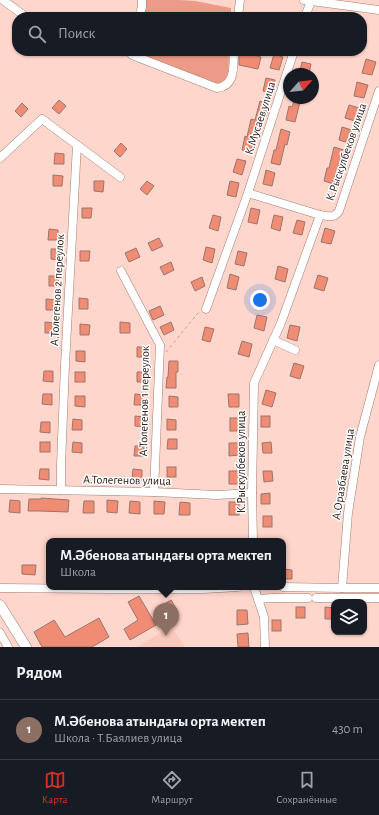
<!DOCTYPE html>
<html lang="ru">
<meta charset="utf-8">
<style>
body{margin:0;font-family:"Alegreya Sans",sans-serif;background:#242831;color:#f1f3f6}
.controls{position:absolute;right:12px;bottom:12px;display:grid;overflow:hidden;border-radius:8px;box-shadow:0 1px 3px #0004}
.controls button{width:36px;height:36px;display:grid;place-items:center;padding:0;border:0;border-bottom:1px solid #363941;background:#171b24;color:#f1f3f6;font:20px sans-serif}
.compass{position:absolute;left:283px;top:68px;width:36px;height:36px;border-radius:50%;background:#171b24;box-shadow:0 1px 3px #0004;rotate:63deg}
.you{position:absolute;left:260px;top:300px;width:14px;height:14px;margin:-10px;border:3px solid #fff;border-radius:50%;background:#1a73e8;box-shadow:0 0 0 6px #1a73e833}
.badge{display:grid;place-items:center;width:26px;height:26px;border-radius:50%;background:#d93025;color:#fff;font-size:13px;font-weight:700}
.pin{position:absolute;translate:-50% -33px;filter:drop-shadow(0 1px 2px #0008)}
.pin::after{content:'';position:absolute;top:21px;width:14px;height:12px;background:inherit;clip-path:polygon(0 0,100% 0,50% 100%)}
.popup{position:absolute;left:46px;top:538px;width:240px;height:52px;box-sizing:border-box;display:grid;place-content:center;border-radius:8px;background:#171b24;filter:drop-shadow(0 1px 3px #0005);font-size:13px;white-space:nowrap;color:#9ea1a6}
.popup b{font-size:15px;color:#f1f3f6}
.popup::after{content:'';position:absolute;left:50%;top:100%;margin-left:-8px;border:8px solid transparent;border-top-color:#171b24}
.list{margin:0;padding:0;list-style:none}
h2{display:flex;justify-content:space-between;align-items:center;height:52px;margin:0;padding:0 16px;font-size:17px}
h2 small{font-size:13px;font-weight:400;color:#9ea1a6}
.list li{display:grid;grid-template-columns:26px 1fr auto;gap:12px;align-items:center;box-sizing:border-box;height:60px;padding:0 16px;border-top:1px solid #363941}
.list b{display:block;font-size:15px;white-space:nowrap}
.list p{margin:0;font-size:13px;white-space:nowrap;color:#9ea1a6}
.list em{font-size:13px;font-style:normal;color:#9ea1a6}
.icon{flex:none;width:22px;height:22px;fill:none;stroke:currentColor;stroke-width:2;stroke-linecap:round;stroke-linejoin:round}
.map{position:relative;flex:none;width:379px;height:647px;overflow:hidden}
.search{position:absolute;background:#171b24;box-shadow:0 1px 3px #0004;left:12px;right:12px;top:12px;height:44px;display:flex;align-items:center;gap:10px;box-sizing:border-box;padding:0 14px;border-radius:16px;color:#9ea1a6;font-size:15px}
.sheet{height:112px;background:#171b24}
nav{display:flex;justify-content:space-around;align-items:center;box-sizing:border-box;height:56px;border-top:1px solid #363941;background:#171b24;font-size:11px;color:#9ea1a6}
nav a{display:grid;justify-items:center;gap:2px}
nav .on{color:#d93025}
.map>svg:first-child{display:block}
</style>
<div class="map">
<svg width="379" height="647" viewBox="0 0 379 647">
<rect width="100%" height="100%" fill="#ffd6cb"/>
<path fill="#fac9bc" d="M171 626 185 647H138Z"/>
<g fill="#eb9b87">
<path d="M144 0H178L195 1 231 8V17H140Z"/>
<path d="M131 51H229C228 64 232 82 216 85Z"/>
</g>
<g fill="#f18c74" stroke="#9a756c">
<path d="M239 52 261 57 258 69 239 65Z"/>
<path d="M274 54 283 57 279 70 270 68Z"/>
<path d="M366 59 376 62 372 75 362 73Z"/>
<path d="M302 62 311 64 309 74H299Z"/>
<path d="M266 78 275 80 272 93 263 91Z"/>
<path d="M357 82 368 85 364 98 354 96Z"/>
<path d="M295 98H301L295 122 286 120 289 106 292 107Z"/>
<path d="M59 100 66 106 59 114 52 108Z"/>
<path d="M260 101 269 104 266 117 262 116 257 135H255L251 152 242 150 245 136 247 137 251 119 255 120Z"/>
<path d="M22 103 28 109 21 117 15 111Z"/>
<path d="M349 105 359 108 355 121 345 118Z"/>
<path d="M342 127 352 130 349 143 339 140Z"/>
<path d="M281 129 290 132 287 145 285 144 280 165 271 163 274 150H276Z"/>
<path d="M121 143 127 149 120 157 114 151Z"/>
<path d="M334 147 344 150 341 163H339L334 184 324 181 327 168H329Z"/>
<path d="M55 153 64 154V164H54Z"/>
<path d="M237 159 246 161 242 175 233 172Z"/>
<path d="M266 170 275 173 272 186 263 184Z"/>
<path d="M53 175 63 176 62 186H53Z"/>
<path d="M94 181H104L103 192 94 191Z"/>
<path d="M147 181 154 186 147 195 140 189Z"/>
<path d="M230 181 239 183 236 197 227 195Z"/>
<path d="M82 208H92L91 218H82Z"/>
<path d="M251 208 260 210 257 224 248 222Z"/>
<path d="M213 215 221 217 218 231 209 228Z"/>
<path d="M274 215 283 217 280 231 271 228Z"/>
<path d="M297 220 305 222 302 235 293 233Z"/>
<path d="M325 228 335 231 331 244 321 242Z"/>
<path d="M49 229 58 230V240H48Z"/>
<path d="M159 238 163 246 152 251 148 243Z"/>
<path d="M206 247 215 249 212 263 203 260Z"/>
<path d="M136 248 140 257 129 262 125 253Z"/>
<path d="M51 249H61L60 260 51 259Z"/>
<path d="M80 251H90L89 261H80Z"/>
<path d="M238 251 247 253 244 266 235 264Z"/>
<path d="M171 262 174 270 164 275 160 267Z"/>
<path d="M278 266 288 269 285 282 275 279Z"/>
<path d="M230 274 239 277 236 290 227 288Z"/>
<path d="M318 275 328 278 324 291 314 288Z"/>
<rect x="49" y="276" width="9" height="10"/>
<path d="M202 277 205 286 195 291 191 282Z"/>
<path d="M79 298 88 299V309H79Z"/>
<path d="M46 299 56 300 55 310H46Z"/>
<path d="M160 306 164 315 153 320 149 311Z"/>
<path d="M257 315 267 317 264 331 254 328Z"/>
<path d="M45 322 55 323 54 333H45Z"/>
<path d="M120 322 130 323V333H120Z"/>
<path d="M171 322 174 330 164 335 160 327Z"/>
<path d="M80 324 90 325 89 335H80Z"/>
<path d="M290 325 300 327 297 341 287 338Z"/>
<path d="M205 327 214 329 210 342 202 340Z"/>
<path d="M242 341 252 344 249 357 238 354Z"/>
<path d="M137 347H147L146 357H137Z"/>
<path d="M76 351H85V362L76 361Z"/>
<path d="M169 361H178V372H176V388H166L167 377H168Z"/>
<path d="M294 363 304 366 300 379 290 376Z"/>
<path d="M44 371H53V382L43 381Z"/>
<rect x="75" y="372" width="10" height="10"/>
<path d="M137 372H147L146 382H137Z"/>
<path d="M266 390 276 393 272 407 262 404Z"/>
<path d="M43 394H52V405L42 404Z"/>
<path d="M135 394 144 395V405H134Z"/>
<path d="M228 394H239V407H229Z"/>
<path d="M75 396H85V407L75 406Z"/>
<path d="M169 396 178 397V407H169Z"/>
<path d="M135 416 145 417 144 427 135 426Z"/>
<rect x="261" y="416" width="9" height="11"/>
<rect x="230" y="418" width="10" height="13"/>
<path d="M73 419 82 420V430H72Z"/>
<path d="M167 419 176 420V430H167Z"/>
<path d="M41 422H50V433L40 432Z"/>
<path d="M168 439H177V449H167Z"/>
<rect x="40" y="442" width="10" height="10"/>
<path d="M73 442 82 443V453L72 452Z"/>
<path d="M271 442 272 453H263L262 443Z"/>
<path d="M229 443H239V455L229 456Z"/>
<path d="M135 446H144V456H134Z"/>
<rect x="167" y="467" width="9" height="10"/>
<path d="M40 469H49V480L39 479Z"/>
<path d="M133 469 142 470V480H132Z"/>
<path d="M229 471H239L240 484H229Z"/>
<path d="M263 471H272L273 481 264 482Z"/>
<path d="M270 493V504H261V494Z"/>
<path d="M41 498 69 500 68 512 39 511H28L29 499H41Z"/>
<path d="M10 500 20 501V513L9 512Z"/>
<path d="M107 500 118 501 117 513 107 512Z"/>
<path d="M84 501H94V513H83Z"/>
<path d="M130 501 140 502V514L129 513Z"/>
<path d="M154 501 165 502 164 514H154Z"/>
<path d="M180 502 190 503V515H179Z"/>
<rect x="229" y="502" width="10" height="13"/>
<rect x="263" y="516" width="9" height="11"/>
<path d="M22 565H36L35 575 22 574Z"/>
<path d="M283 569 292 570V579H283Z"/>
<path d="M139 596 156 625 130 640 124 629 138 620 128 602Z"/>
<path d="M171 600 177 610 168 616 161 606Z"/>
<rect x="296" y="607" width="9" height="11"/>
<path d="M325 607 334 608V619H325Z"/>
<path d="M237 610H247L248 624 237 625Z"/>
<path d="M99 618 109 637 92 647H42L34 632 54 620 65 637Z"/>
<rect x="272" y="620" width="9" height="11"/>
<path d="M248 633 249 647H238L237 634Z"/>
</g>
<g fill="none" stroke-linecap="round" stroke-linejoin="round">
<defs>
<g id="minor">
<path d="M3 0 26 17"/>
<path d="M304 0 379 10"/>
<path d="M139 17 142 7V0"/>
<path d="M238 17 240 0"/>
<path d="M305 17 311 1"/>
<path d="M129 51 132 55 217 88C236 86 233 66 234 51"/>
<path d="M0 158 42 119 77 145"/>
<path d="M248 193 320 215"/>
<path d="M121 271 160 345 154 492"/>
<path d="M206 309 248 193 294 51"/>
<path d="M273 340 295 350"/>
<path d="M0 489 154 492 217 495 252 493"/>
<path d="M61 490V465L65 365 77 145 120 177"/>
<path d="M253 541 252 493 254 383 281 323 320 215C328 216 334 219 339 211L379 91"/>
<path d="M254 587 264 617 265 647"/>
<path d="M283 587 342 588H379"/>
<path d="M0 588 108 589H203L238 587"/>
<path d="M342 588 348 513 360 437 379 365"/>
<path d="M316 598H379"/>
<path d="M258 599 272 598H308"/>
<path d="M0 633 8 647"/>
</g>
<path id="major" d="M0 605 26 647"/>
</defs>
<use href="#minor" stroke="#a37e74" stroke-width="9"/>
<use href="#major" stroke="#a37e74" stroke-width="11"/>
<path stroke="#bf9f96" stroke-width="1" stroke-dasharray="3 3" stroke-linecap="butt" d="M166 352 198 313 200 312"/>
<use href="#minor" stroke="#fff" stroke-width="8"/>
<use href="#major" stroke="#fff" stroke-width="10"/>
</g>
<g text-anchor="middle" stroke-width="3" stroke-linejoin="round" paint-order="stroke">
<g font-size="12" fill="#2e201c" stroke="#fff">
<text transform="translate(260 118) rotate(-72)" y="4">К.Мусаев улица</text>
<text transform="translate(346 152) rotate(-71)" y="4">К.Рыскулбеков улица</text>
<text transform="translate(57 290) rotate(-87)" y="4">А.Толегенов 2 переулок</text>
<text transform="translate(144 401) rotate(-89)" y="4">А.Толегенов 1 переулок</text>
<text transform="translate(241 462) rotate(-90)" y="4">К.Рыскулбеков улица</text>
<text transform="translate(343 474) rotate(-81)" y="4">А.Оразбаева улица</text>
<text transform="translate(127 480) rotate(1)" y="4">А.Толегенов улица</text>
</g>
</g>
</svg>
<div class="controls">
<button><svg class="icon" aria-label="layers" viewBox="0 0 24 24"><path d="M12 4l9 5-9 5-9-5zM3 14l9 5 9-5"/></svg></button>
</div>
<svg class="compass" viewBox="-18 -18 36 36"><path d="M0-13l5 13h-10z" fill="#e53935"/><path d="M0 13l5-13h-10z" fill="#9ea1a6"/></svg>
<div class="you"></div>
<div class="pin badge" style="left:166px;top:636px;background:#8d6e63">1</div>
<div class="popup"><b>М.Әбенова атындағы орта мектеп</b>Школа</div>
<div class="search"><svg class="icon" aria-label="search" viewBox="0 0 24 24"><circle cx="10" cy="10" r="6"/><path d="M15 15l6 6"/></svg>Поиск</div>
</div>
<section class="sheet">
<h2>Рядом<small></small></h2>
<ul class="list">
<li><span class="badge" style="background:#8d6e63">1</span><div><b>М.Әбенова атындағы орта мектеп</b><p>Школа · Т.Баялиев улица</p></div><em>430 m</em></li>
</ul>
</section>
<nav>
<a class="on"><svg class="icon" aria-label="map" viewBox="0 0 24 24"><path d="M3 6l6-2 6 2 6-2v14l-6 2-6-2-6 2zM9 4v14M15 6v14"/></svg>Карта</a>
<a><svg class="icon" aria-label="directions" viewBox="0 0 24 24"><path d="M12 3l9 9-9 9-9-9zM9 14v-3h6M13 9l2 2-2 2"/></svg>Маршрут</a>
<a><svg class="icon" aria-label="saved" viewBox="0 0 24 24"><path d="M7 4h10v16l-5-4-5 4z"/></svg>Сохранённые</a>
</nav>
